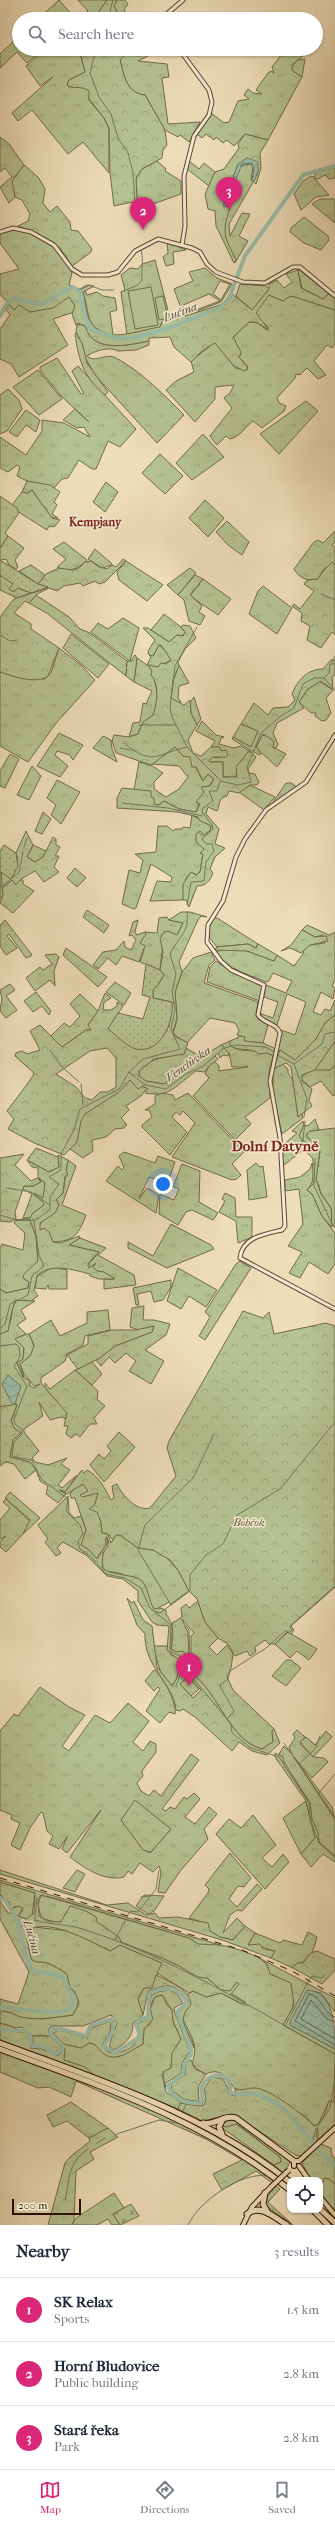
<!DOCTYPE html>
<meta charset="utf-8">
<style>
body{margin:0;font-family:"IM FELL French Canon",serif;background:#f6f6f7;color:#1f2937}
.controls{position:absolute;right:12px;bottom:12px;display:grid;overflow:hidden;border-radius:8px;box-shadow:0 1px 3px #0004}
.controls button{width:36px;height:36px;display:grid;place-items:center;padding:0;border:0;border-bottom:1px solid #e0e1e3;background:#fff;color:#1f2937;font:20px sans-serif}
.scale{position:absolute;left:12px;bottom:10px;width:69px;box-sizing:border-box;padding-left:4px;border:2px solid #2e1200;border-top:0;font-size:11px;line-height:14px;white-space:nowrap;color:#2e1200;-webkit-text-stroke:3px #f4e9d2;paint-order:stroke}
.you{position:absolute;left:163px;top:1184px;width:14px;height:14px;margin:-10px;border:3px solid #fff;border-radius:50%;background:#1a73e8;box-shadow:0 0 0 6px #1a73e833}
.badge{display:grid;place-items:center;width:26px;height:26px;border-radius:50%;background:#db2777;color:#fff;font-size:13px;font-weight:700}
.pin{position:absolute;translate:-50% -33px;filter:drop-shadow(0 1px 2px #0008)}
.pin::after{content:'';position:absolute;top:21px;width:14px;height:12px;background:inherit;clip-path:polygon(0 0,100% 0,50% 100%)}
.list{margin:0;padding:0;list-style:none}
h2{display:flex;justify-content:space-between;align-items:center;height:52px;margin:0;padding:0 16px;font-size:17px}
h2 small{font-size:13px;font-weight:400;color:#747a83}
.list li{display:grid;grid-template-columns:26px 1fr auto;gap:12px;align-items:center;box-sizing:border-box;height:64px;padding:0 16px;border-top:1px solid #e0e1e3}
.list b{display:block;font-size:15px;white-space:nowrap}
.list p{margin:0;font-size:13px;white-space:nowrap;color:#747a83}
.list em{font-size:13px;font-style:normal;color:#747a83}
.icon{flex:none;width:22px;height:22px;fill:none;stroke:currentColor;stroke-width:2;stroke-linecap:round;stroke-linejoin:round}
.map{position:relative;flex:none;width:335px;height:2225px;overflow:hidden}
.search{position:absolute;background:#fff;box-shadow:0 1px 3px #0004;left:12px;right:12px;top:12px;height:44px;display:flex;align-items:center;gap:10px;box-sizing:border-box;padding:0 14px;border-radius:22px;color:#747a83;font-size:15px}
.sheet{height:244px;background:#fff}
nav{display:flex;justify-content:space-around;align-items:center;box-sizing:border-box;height:56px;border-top:1px solid #e0e1e3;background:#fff;font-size:11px;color:#747a83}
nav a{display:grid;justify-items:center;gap:2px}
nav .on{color:#db2777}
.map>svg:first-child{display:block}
</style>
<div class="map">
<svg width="335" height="2225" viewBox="0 0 335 2225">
<defs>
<pattern id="grass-tufts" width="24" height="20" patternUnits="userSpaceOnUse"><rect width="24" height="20" fill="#b5c292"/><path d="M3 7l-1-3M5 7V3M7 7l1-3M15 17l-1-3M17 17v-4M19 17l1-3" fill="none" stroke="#9ca67c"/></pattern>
<pattern id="forest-crowns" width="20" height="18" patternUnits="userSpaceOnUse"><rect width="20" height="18" fill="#b5c292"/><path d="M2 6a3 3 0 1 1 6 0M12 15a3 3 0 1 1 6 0" fill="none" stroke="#9ca67c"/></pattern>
<pattern id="cemetery-stones" width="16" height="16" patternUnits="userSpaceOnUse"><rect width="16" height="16" fill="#b5c292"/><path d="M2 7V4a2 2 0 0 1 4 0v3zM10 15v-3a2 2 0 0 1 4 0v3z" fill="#9ca67c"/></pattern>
<pattern id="garden-dots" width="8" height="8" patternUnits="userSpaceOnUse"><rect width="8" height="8" fill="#b5c292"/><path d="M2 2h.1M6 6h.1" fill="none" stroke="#9ca67c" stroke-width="1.8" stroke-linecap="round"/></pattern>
<pattern id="water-waves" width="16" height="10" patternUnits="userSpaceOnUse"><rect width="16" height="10" fill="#9bbda9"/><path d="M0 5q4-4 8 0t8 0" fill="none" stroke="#86a190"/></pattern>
</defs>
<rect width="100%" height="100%" fill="#eeddb9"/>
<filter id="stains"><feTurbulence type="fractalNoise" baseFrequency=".005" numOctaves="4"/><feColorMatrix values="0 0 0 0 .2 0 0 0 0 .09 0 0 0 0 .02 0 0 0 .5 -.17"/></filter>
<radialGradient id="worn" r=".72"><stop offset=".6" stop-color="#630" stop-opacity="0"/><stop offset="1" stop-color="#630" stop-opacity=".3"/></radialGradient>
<g fill="url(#grass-tufts)" stroke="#726a49" fill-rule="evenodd">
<path d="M59 0 73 16V19H38Z"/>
<path d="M78 0H107L98 13 88 19 81 17 88 11Z"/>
<path d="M117 0H125L128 4 124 10 130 19H116L118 14 114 6Z"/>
<path d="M19 36V49H43L27 63 17 52 0 68V54Z"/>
<path d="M45 49H50L55 54 62 49H79L85 72 69 80 67 85 69 87 83 86 90 91 89 100 104 118 109 128V173L83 142 68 154 32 110 18 121 12 113 53 77 40 86 26 66Z"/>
<path d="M124 49H142L148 56 138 61 167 64 169 77 162 78 168 124 200 122 189 142 180 135 178 137 165 130 145 95C126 93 124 75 120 60L125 55Z"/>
<path d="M286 49H295L303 56 293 64 292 70 302 77 268 140 245 134 234 146 227 140 223 143 216 137 214 140 206 134 202 138 197 134 211 113 224 123 229 122 238 101 249 99 244 95 248 89 253 93 262 94 256 90 268 73 271 71 274 73 272 67Z"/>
<path d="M0 137 9 144 24 165 14 178 15 197 9 203 0 187 12 177 5 168 0 172Z"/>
<path d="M253 160 255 179 229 224 230 236 242 213 250 214 239 236 248 241 235 263C216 224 223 209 228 168Z"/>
<path d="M157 161 166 169 165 171 181 181V194L150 205 152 214 141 216 137 198 136 178 142 169Z"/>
<path d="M189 161 199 169 204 163 215 172 209 186 187 169Z"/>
<path d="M335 168V178L329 179 325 175 318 179 314 178 329 195 316 197 301 210 294 194 303 181 311 176 314 177 317 172Z"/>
<path d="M320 199H335V223L312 204Z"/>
<path d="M304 217 328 236 329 240 321 250 304 243 290 232 291 228Z"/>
<path d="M167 242 186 250 173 252 174 264 166 266 163 257 168 253Z"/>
<path d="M155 260 170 318 162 322 160 327 127 335 121 292 125 290 121 275 130 268 138 269 142 264Z"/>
<path d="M205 268 217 278 232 284 221 302 184 316 174 289 193 281 189 272ZM220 281 230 284 221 300 213 294ZM209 294 220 301 185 314 181 306Z"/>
<path d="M298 269 328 293V295L323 299 302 288 299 275 297 272Z"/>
<path d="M240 284 266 286 269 289 252 310 236 296Z"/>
<path d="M85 290 87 295 97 292 103 296 115 298 117 310 110 312 113 335C83 328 91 316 83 292Z"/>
<path d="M269 295 283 301 290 296 295 297 335 310V344L332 348 327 345 314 361 326 375 318 379 307 368 300 375 296 374 295 378 277 398 279 403 286 406 284 411 262 428 253 421C247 425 239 438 230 439L226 436 217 445 210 436 232 408 224 398 230 393 234 385 215 387V399L195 422 166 390 176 381 194 372 191 361 214 343 217 344 235 368 247 370V366L239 357 241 354 233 337 249 322 258 323 267 330 268 327 257 316 256 311Z"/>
<path d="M69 297 75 306 74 312 53 319 68 345 19 377 11 364 0 359V329L10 315 6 310 9 304 14 310 18 305H22L30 312Z"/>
<path d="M77 324 86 326C92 354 128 345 149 341V345L136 350 118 351C110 346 94 351 87 356 95 364 107 352 116 358 142 372 163 394 184 415L157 443 95 375 85 357 82 344 76 332Z"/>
<path d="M57 358 81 394H84L72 371 78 366 136 429 120 447 108 441 96 469H92L79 460 68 478 62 479 54 488 27 481 17 476 20 467 17 465 8 472 0 468V437L26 455 42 431V420L64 423 90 437 84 427 77 428 63 420 75 409 89 422 61 396 40 370V367Z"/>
<path d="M38 370 62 399 39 415 13 387Z"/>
<path d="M8 389 19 400 22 409 7 431 0 434V395Z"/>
<path d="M306 401 318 411 279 454 260 434Z"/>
<path d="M26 410 40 420 36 432 26 425 17 437 9 432Z"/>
<path d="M203 434 224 457 192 480 176 463Z"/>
<path d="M160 454 183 476 165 494 142 473Z"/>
<path d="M106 482 118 492 105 512 93 502Z"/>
<path d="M32 490 52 518 60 520 54 527 49 526 47 530 20 513 12 505 22 492 29 493Z"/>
<path d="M205 500 224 518 208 537 189 518Z"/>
<path d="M227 521 249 542 242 555 228 545 216 532Z"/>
<path d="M335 531V542L332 545 335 547V566L332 563 323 570 318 579C307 581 300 579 294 569L314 542 318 540 323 543Z"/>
<path d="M8 536 24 548 15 560 18 567 16 569 9 565 6 559 0 560V548Z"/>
<path d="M64 542 87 560C78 569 69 573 57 567L66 559 53 549Z"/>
<path d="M95 549 112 564V565L102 568 88 559Z"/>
<path d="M126 561 163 585 147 601 119 580 117 572Z"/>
<path d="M31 565 45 575 38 584 19 571Z"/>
<path d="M190 568 196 573 178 595 167 585Z"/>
<path d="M0 576H4L13 584 14 592 18 588 31 593 17 598 0 590Z"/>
<path d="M203 579 231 599 218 615 190 596Z"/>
<path d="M263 586 292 608 277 634 249 614 258 591Z"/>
<path d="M36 595 69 617 80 629 90 633 127 661 126 676 48 614 29 603Z"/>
<path d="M164 614 181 627 185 632 183 636 177 635 169 642 151 630Z"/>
<path d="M123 618 139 628 130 661 91 632 98 623 108 629Z"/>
<path d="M71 634 109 664 98 678 63 648Z"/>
<path d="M159 645 170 655 171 660 158 667 150 668 152 671C155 683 162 704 153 715 146 724 143 718 138 734L129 737 133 723 140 722 143 703 146 704 152 691 134 682 137 658 147 665 151 657 149 655 153 656Z"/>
<path d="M59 648 81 665 95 680 57 722 28 762 0 746V672L20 678 45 679 51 673Z"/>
<path d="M179 665 189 683 179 686 178 698 181 702H175L171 698 173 681Z"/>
<path d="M319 681 333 690 326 698 331 713 326 720 322 721 315 716 316 713H311L299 702 308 689Z"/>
<path d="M194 697 201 719 197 725 191 713 190 703Z"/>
<path d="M202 721 216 735 224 737 221 738 219 744 234 748 241 746 251 752H248L237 768V777H223V762H210L208 759 213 757 220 758 223 751 218 747H211L215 741 196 731Z"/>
<path d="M241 724 259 731 251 747 233 737Z"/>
<path d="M59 733 83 745 73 760 70 755 57 751 55 755 68 766 60 777 37 766Z"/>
<path d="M262 735 268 736 275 741 273 747 286 754 277 767 256 748Z"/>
<path d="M103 736 111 740 112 749 117 762 93 748Z"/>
<path d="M175 747 183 756 190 757 203 781 208 774 214 779 203 794 196 812 179 809 164 801 159 805 154 804 151 797 134 790 139 762 151 765 163 773 154 782V789L166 797 179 789 188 777 179 766 152 764Z"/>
<path d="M10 754 19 759 5 788 0 786V771Z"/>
<path d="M32 766 41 776 29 800 17 795Z"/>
<path d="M57 780 80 792 61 824 51 815 56 805 47 798Z"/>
<path d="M286 783H291L297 787 271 805Z"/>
<path d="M250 785 275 797 264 810 239 792Z"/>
<path d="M43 812 51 819 42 834 35 831Z"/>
<path d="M192 815 211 826 210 831 204 835V849L200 853 203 854 200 872 196 875 194 873 186 878 183 900 150 901 157 881 171 882 172 877 151 864 136 908 134 909 122 904 129 870 140 873 143 860 135 854 156 852 158 826H167L173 831 175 829H182L183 827 190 828Z"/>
<path d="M33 845 46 851 43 857 35 862 27 857Z"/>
<path d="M75 868 86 878 77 887 67 878Z"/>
<path d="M12 880H23V884L34 891 13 913 0 903 3 895 2 888Z"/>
<path d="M87 910 109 925 104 933 83 917Z"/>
<path d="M167 917 169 920 183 923 177 935 168 932H164L160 970 140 962 144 950 140 943 145 932 157 933 159 918Z"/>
<path d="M214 918H217L258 944 256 948 248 944 217 947 209 937V927Z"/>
<path d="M5 920 32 955 31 956 26 958 9 934 7 936 17 948 6 955 0 946V925Z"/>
<path d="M307 925 329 935 335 932V980L332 986 335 988 333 999 321 992 313 1012 321 1015 325 1009 330 1011 335 1000V1015L325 1023 316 1039 295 1060 280 1050 277 1053 281 1030 295 1035 306 1002 287 994 277 1025 263 1019 259 1013 273 1018 278 1002 264 997 266 985 286 993 292 981 273 973 269 981 266 982C246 973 230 971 216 952 236 943 255 954 274 961L277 955 294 966 303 954 304 949 310 945 325 943 323 935 315 937 302 930Z"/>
<path d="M66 948 107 977 98 987 63 955Z"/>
<path d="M211 952 215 960 209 965 204 983 258 1002 256 1013 258 1019 268 1025 263 1043 243 1041 245 1037 237 1035 239 1030 235 1023 210 1018 187 1043 173 1034 177 1019 175 992 182 972 193 958Z"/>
<path d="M56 954 59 957 54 971 55 986 50 980 35 991 26 978 40 967 43 970 52 964 45 955Z"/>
<path d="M216 961 231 971 260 983 263 986 260 1001 207 982 210 967Z"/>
<path d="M115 982 131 993 124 1005 106 992Z"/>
<path d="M10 984 15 990 6 996 17 1010 6 1018 0 1011 2 999 0 990Z"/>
<path d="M36 992 51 1011 49 1015 42 1006 33 1012 24 1001Z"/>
<path d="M80 994 98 1011 88 1025 92 1030H86L62 1047 51 1036 64 1023 70 1027 80 1016 70 1004Z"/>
<path d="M230 1041V1045C241 1055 260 1047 273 1056L269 1072 270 1098 245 1117 251 1124 235 1140 193 1096 209 1078 205 1074 209 1066 214 1061 219 1066V1071L248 1067H232L229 1053 221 1045Z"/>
<path d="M186 1048 201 1057 164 1084 146 1081 139 1076V1071C157 1053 166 1061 186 1050Z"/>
<path d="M282 1064 288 1069V1073L294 1082 298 1117 302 1114 303 1118 282 1134 273 1093V1069Z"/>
<path d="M335 1065V1095L333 1096 321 1081 310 1087 301 1079 305 1073 317 1069 330 1070Z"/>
<path d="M130 1080 137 1085 147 1088 141 1096 126 1106 129 1110 121 1118 127 1125 124 1128 115 1129 106 1137 92 1140 93 1151 83 1158 70 1149C83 1136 76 1122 85 1113 99 1100 116 1096 130 1080Z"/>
<path d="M161 1093 173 1095 175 1100 188 1093 244 1152 232 1164 241 1175 237 1179 232 1180 172 1157 195 1123 183 1111 180 1115 176 1112 172 1117 187 1132 170 1155 142 1127V1125L152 1117 149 1110H145L155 1104V1096Z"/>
<path d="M303 1121 304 1126 301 1131 304 1149 283 1166 282 1146 297 1133 292 1131Z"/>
<path d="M335 1128V1228L331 1222V1208L321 1193 316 1179 320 1151 306 1135 310 1131Z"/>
<path d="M124 1152 155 1163 158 1156 175 1162 168 1182 174 1184 182 1164 200 1171 199 1202 218 1213 213 1220 192 1210 186 1212 178 1225 159 1214 160 1194 174 1200 179 1189 149 1177 139 1199 147 1188 159 1195 156 1213 106 1181 118 1166 122 1170 124 1168 119 1156Z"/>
<path d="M68 1160 76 1166 62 1205 86 1215C79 1234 74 1241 53 1242L49 1235 40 1231 39 1227C42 1217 54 1215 59 1205L56 1200 63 1193Z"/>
<path d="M256 1163 260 1167 263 1166 267 1197 249 1200 247 1170Z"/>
<path d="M312 1163C315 1173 314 1183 307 1190L312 1194 322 1216 335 1233V1264L328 1274 309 1262 300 1278 289 1273 302 1252 288 1246 303 1224 299 1189 285 1191V1180L300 1177 310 1169Z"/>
<path d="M38 1177 45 1183 44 1205 33 1213 30 1218H23L32 1194 23 1189 24 1186H33L41 1182Z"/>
<path d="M225 1193 235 1198 236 1217H252V1237L238 1243 236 1221 219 1212 225 1201 222 1199Z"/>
<path d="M16 1220H30L36 1236 38 1261 23 1278 29 1282 28 1288 6 1293 0 1289V1248L2 1244 23 1250 25 1233 14 1223Z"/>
<path d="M171 1224 211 1245 214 1249 167 1268 128 1248V1242L153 1256Z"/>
<path d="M80 1238 106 1248 98 1255 134 1275 136 1285 104 1289V1279H113L104 1272 97 1271 93 1268 95 1264 89 1268 88 1265 99 1252 69 1245Z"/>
<path d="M240 1261 251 1268 205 1340 199 1336 210 1317 205 1312 236 1264Z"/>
<path d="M53 1267 67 1270V1289H49L48 1285 46 1289 35 1288 37 1276Z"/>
<path d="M178 1268 217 1290 206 1307 189 1296 181 1309 167 1301Z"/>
<path d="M171 1280V1287L163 1300 154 1302 151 1291 137 1294 139 1305H136L133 1288Z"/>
<path d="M18 1299 35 1301 21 1310 26 1319 17 1325 26 1334 15 1339 24 1348 23 1359 17 1363 23 1377 30 1381V1386L34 1388 40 1384 34 1386 24 1374 20 1364 30 1356 34 1345 29 1334 51 1320 60 1336 87 1323V1312L108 1310 110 1330 85 1336 83 1345 67 1354 65 1361 41 1378V1383L64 1409 67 1413 66 1419 61 1417 50 1420 39 1402 43 1416 24 1429V1432L39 1451 32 1458 35 1462 48 1465 67 1458 61 1464 70 1470 58 1485 62 1488 77 1475 65 1492 60 1490 66 1494 58 1503 46 1494 48 1486 40 1481 36 1470 10 1457 14 1428 11 1421 17 1405 0 1407V1334C11 1327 12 1319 12 1307Z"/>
<path d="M144 1306 143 1320H154L170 1324 166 1335 145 1350 164 1361 151 1384 129 1371 136 1361 126 1353 115 1363 109 1357 101 1366 96 1360 115 1346 152 1332 154 1326 139 1330 130 1327 132 1308Z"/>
<path d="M92 1362 102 1374 92 1385 75 1370Z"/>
<path d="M119 1432 135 1447 104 1482 90 1465 99 1454 104 1459 111 1451 107 1446Z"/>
<path d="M84 1484 88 1491 98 1493 95 1504 101 1522 102 1533 108 1534 111 1543 116 1535H120L138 1548 153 1550 166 1557 178 1570 189 1591 171 1604 169 1602 155 1610 151 1605 143 1582 119 1573 105 1571C97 1560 105 1551 109 1541L106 1539V1545L96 1559 90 1551 80 1544 86 1530 75 1498H71L70 1494 75 1487Z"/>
<path d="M6 1499 30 1521 23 1534 6 1552 0 1547V1542L6 1536 0 1539V1520L10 1508 3 1502Z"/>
<path d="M198 1601 205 1622 218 1638 209 1647 217 1655 227 1645 233 1654 231 1668 227 1677 233 1690 274 1729 272 1731 273 1742 262 1749C226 1740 215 1680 184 1670L191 1663V1636L194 1633 182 1619 188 1633 189 1658 171 1649 173 1637 172 1623 182 1617 181 1608 186 1604 189 1608Z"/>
<path d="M288 1632 317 1649 309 1660 297 1651 290 1658 275 1644Z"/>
<path d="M153 1646H167L171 1655 178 1658 179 1672 174 1685C160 1685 157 1656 153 1646Z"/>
<path d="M286 1660H291L301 1668 286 1686 272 1676Z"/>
<path d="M154 1670C162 1674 178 1705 175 1714L169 1712 160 1723 146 1711 160 1689 158 1687 154 1691 145 1681Z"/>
<path d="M40 1687 69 1707 85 1715 62 1746 69 1751 95 1715 110 1723 128 1703 149 1721 133 1742 143 1751 150 1741 156 1744V1752L142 1771 143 1776 137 1783 141 1791 149 1796 154 1790 161 1796 191 1754 199 1760 162 1809 166 1811 170 1807 175 1809 184 1797 187 1799 194 1793 200 1799 185 1817 195 1824 209 1807 217 1814 204 1829 208 1839 181 1870 165 1893 158 1892 161 1872 159 1866 153 1872 140 1863 132 1874 128 1871 124 1877C105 1882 84 1868 70 1857L101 1810 67 1853 62 1849 67 1837 59 1849 49 1844 53 1836 47 1831 43 1813 41 1812 30 1828 20 1850 11 1845 20 1823 11 1819 12 1815 0 1810V1731L14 1714 18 1716ZM135 1801 171 1829 150 1853 144 1850 121 1820Z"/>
<path d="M297 1730 305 1737 300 1744 314 1757 324 1758 328 1762 312 1778 293 1756 335 1819V1856L319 1842 317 1830 312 1820 310 1803 279 1754 284 1746 292 1754 289 1747 295 1738 293 1734Z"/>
<path d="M306 1801 315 1838 301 1854 283 1818Z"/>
<path d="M253 1815 276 1845 262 1858 272 1867 283 1854 289 1862 265 1889 216 1834 229 1819 241 1828Z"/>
<path d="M230 1853 251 1878 244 1887 238 1886 229 1899 237 1907 257 1884 262 1889 242 1911 237 1910 230 1915 223 1933 237 1918 245 1926 233 1940 219 1937 210 1931 205 1923 189 1918 208 1893 209 1889 205 1885Z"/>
<path d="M77 1870 85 1874 75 1892 63 1888Z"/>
<path d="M0 1882 35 1893 32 1916 23 1920 18 1916 23 1910 16 1906 11 1909 9 1902 0 1895Z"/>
<path d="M41 1895 189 1938C200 1947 208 1942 221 1945 234 1948 252 1953 262 1960 269 1965 268 1970 272 1975L290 1981C299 1994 293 2012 284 2024L335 2054 334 2103 329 2101 318 2125 314 2126 305 2116 254 2088 247 2090 235 2089C226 2078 222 2067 206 2074 183 2063 198 2061 194 2043 192 2035 186 2028 183 2019V2015L191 2004 187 1995 193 1991 206 1997 221 1993 241 2004 245 2002 231 1994 237 1982 230 1991 221 1990 207 1978C196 1981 186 1969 177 1965 159 1956 139 1950 121 1942L119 1937 96 1922 93 1915 70 1906 63 1920 58 1923 41 1918 38 1905Z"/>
<path d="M144 1895 164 1896 154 1911 148 1914 136 1906Z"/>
<path d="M34 1927 70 1931 110 1951 120 1945 162 1963 152 1988 142 1991 138 1999 143 2015 133 2023C133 2037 126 2043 114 2050L109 2046 117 2023 111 2015 83 2026H52L49 2029V2036H33L22 2027 16 2028 0 2023V2012L2 2011 41 2019 73 2015 79 2003 75 1992 70 1988 66 1973 48 1963 35 1962 31 1959C28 1949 24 1934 34 1927Z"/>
<path d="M308 1932 317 1937 313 1951 302 1963H297L293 1968 271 1958 274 1951 256 1945H248L255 1933 280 1943 283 1940 302 1945Z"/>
<path d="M160 1995 163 1996 167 2005 172 2010 173 2021 181 2039 177 2046 171 2068 162 2075 166 2092 182 2103 178 2109 94 2075C85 2067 75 2063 63 2060L64 2044 81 2048 89 2043 98 2045 102 2052 118 2057 143 2044 144 2029 151 2023 150 2009 155 1997Z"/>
<path d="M71 2102 108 2128 89 2138 67 2121 53 2127 47 2115Z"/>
<path d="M236 2124 280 2157 281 2162 274 2165 222 2128 221 2125Z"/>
<path d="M324 2178 329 2179 335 2184V2213L320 2194Z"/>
<path d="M114 2193 124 2208 113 2214 120 2225H112L108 2219 97 2225H72L76 2218Z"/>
</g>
<g fill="url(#forest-crowns)" stroke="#726a49" fill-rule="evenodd">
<path d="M107 0H117L114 6 118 14 116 19H88L98 13Z"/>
<path d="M79 49H124L125 55 120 60C124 75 126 93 145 95L165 130 167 145 163 150 162 158 142 169 136 178 137 198 141 216 137 214 132 202 114 206 110 173 109 128 104 118 89 99V91C82 85 74 90 67 85L69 80 85 72Z"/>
<path d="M305 59 302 77 292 70V66L298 60Z"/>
<path d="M245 134 268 140 260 153 261 168 256 184 251 180 253 167 251 164 237 166 226 206 230 208C221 234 225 237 236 260L234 263 216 226 215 211 208 209 205 194 215 172 224 169 239 148 238 144Z"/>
<path d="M24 165 38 177 45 189 43 203 50 212 57 206 70 222 71 230 78 231 92 249 90 253 72 266 60 248 49 240 65 261 72 273 69 285 80 289 87 285 94 286 83 292C86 301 85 311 89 319 102 347 138 330 160 327L162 322 182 313 185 316 223 304 231 293 252 310 269 289V284L277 280 284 288 292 282 286 274 298 270 301 288 323 299 329 294 335 299V310L295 297 290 296 283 301 269 295 256 313 269 330 256 322H249L233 337 241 352 239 357 248 368 244 371 233 365 215 343 203 350 191 362 174 347 170 337 149 338V341C128 345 93 354 85 326L78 323 76 325 72 314 75 306 69 297 53 308 30 312 19 305 14 310 0 294V274L19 269 0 243V234L12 230H23L24 228 18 226 28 221 30 214 22 200 15 197 12 181Z"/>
<path d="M76 333 82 343 87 363 108 392 105 395C86 379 80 365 76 341 76 337 74 336 76 333Z"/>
<path d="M27 481 50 485 60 492 54 502 57 505 52 514 58 518H52L32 490 28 493 22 492Z"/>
<path d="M0 496 17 508 19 513 5 533 8 536 0 548Z"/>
<path d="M123 559 126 561 105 582 99 584 95 581 83 586 80 583 64 586 57 591 49 588 37 594 29 603 25 601 14 613 31 624V629L59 648 48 676C36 685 13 676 0 672V617L14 599 48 588 38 584 46 574 59 568 72 570 79 568 85 562 91 561 99 567 107 569 112 565 116 567Z"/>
<path d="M332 562 335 566V635L332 632 321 648 307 640 310 626 301 621 302 613 292 606 294 604 300 609 314 591 304 584 307 580 318 579 324 570Z"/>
<path d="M195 575 203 579 190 595 202 606 199 612 205 616 200 625 189 621 184 600 178 595Z"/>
<path d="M183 625 190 626 196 638 185 649 178 662 179 665 173 681 171 698 184 705 190 700 191 713 197 725 188 740 193 753 201 756 211 747H219L221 751 226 750 228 755 226 757H213L209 760 210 762H223V777H237L236 767 248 752H251L256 757 248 769 249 773 255 774 259 782 257 785H250L239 793 229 791 227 796C217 799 221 804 217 811L208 807 206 814 219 829 215 844 225 848 215 857 210 869 213 873C210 881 206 886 197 886L189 907 186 900H183V884L191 872 196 875 200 872 203 854 200 853 204 849 196 842V834L200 831 204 835 210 831 211 826 199 820 198 817 178 812 117 808V798L122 788 151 791V797L154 798V804L159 805 164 801 179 809 196 812 200 804 196 802 204 792 201 787 210 786 214 779 208 774 203 781 196 767H192L190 757 183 756 175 747 151 765 116 753 112 741 114 735 129 737 138 734 143 722 153 715C157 702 160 686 151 675L152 671 148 665 158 667 161 663 166 664 171 660 161 645H159L153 656 149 655 148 651 155 640 143 628H148L169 642 177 635 183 636 185 632 181 627Z"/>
<path d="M135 655 137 658 134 682 126 676 127 661H131Z"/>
<path d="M331 660H335V675L332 677 333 690 321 681 308 689 299 702 304 708 277 723 273 733 278 744 276 748H273L274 741 263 734 256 746 261 754 259 755 232 739 233 737 251 747 258 731 241 724 254 703 268 715 273 708 288 707 295 700 292 694C297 681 307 669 323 669Z"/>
<path d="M26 831 33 845 27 857 35 862 43 857 53 837 56 839V845L60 847 55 856H59L54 867 59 872 44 882 35 871 21 879 16 885 12 880 2 888 3 895 0 899V871L18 860 16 853Z"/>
<path d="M181 912H190L207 917 201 916 198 920 179 962 182 972 175 992 177 1019 173 1031 175 1036 188 1043 184 1054 154 1059 139 1071V1076L146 1081 164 1084 190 1064 221 1045 229 1053 228 1056 223 1055 220 1058 218 1053 215 1056 218 1059 209 1066 205 1072 196 1071C176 1085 171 1098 145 1093L148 1089 143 1086 138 1089 130 1080 119 1092 85 1114 81 1121 77 1142 64 1155 34 1143 8 1129 14 1119 7 1111C12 1104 33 1078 34 1073L15 1056 16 1053 22 1051 27 1054 40 1050 30 1031 40 1025 62 1047 86 1030H91L88 1025 98 1011 105 993 111 998 104 1002 103 1010H111L117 1006V1002L123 1006 108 1029 169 1027 172 1002 153 998V990L158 985 164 975 160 970 163 952 160 939 164 932 168 931 177 935 183 923 169 920ZM107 1048 116 1058V1087L108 1092H100L92 1100 85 1098 76 1087 56 1074 90 1051Z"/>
<path d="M138 920 135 932 137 935 145 932 146 934 140 943 145 946 139 962 122 956 116 965 108 958 98 969 93 965 103 952 116 950 124 941 125 947 131 950 136 940 132 935 129 936 133 922Z"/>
<path d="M302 930 315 937 326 936 328 941 310 945 301 953 290 948 281 951 291 945Z"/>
<path d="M248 944 256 948 258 944 277 955 274 961 247 951 214 950 217 947Z"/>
<path d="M335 1015V1041L315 1070 302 1075V1081L312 1089 309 1100 312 1106 298 1117 291 1067 286 1063 273 1069 280 1050 295 1060 316 1039 325 1023Z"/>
<path d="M241 1036 245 1037 244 1041 263 1043 276 1049 274 1056 267 1053 259 1054C251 1046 239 1053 230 1045V1041Z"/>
<path d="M315 1119 319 1130 310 1131 306 1135 320 1151 316 1179 321 1194 331 1208 332 1227 322 1216 312 1194 307 1190 313 1184V1159L304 1149V1143L299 1136 304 1125 308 1126Z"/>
<path d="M24 1154 15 1165 31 1181 37 1178 41 1182 33 1186H24L15 1212 16 1219 10 1222 0 1221V1158Z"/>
<path d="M58 1155 68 1160 66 1170 68 1175 65 1176 63 1193 56 1200 59 1205 55 1213 40 1223V1230L44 1228 49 1232 53 1242 61 1243 79 1236 80 1238 69 1245 99 1252 89 1262V1268L96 1263 93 1267 97 1271 104 1272 115 1279H99L90 1276V1274C74 1270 50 1262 37 1276L34 1290 38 1296 31 1301 15 1300C12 1310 10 1320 8 1331L0 1334V1289L6 1293 28 1288 29 1282 23 1278 24 1274 38 1261 36 1236 30 1220H16L30 1218 33 1213 44 1205 43 1202 34 1195V1193L43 1198 45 1183 38 1177V1168L32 1167 27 1160 49 1172 59 1167Z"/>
<path d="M243 1311 263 1318 269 1312 274 1334 326 1323 335 1326V1587L291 1626 294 1630 291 1634 287 1632 275 1644H269L265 1640 255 1647 256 1652 250 1656 247 1651 235 1656 228 1644 218 1638 205 1622 197 1599 189 1591 178 1570 170 1560 153 1550 138 1548 120 1535H116L113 1540 108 1534 102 1533 101 1522 97 1512 89 1509 95 1504 98 1493 82 1497 80 1495 88 1491 83 1484 67 1494 59 1490 65 1492 82 1470 84 1473 87 1470C99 1476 105 1489 111 1500L114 1498 112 1486 117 1484C122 1495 137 1512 150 1508L176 1476 167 1448 169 1441Z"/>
<path d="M154 1326 152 1332 115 1346 100 1358 78 1369 67 1355 88 1344V1336L112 1330H136Z"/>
<path d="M26 1334H29L34 1346 30 1356 20 1364 24 1377 17 1363 23 1359 24 1348 15 1339Z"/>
<path d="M75 1370 98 1391 97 1399 105 1406 94 1418 97 1424H90L80 1437 76 1434 71 1438 66 1434 68 1426H64L67 1413 45 1388V1383L50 1389Z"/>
<path d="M17 1404 11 1421 14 1428 21 1433 13 1440 10 1457 30 1462 36 1470 25 1479 14 1464 6 1462 0 1466V1407Z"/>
<path d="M10 1492 40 1518 23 1534 30 1520 5 1498Z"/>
<path d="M68 1496 69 1513 75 1518 81 1516 86 1530 81 1545 88 1549 97 1559 106 1545V1537H107L108 1546 103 1553 102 1567C108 1576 135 1574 141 1580 149 1588 148 1600 154 1609L160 1608 166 1610V1614C177 1629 170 1633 171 1649L177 1652 183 1651 188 1659 192 1653 191 1663 184 1670C216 1681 226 1740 262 1749L273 1742 272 1731 274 1729 280 1743 267 1755 252 1751 239 1742 232 1751 195 1717 183 1709 180 1711 176 1710C173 1682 144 1668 145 1634L137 1625 127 1598 132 1603 134 1601 143 1620 152 1626 157 1667 172 1686 177 1678 180 1661 167 1650 169 1626 157 1625 152 1622 138 1601V1591L123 1579 107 1576 86 1555 63 1542 57 1548 61 1553 56 1556 45 1542 48 1539 38 1525ZM188 1676 201 1690 193 1698 180 1684Z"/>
<path d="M326 1731 332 1737 313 1757 300 1742 306 1737 315 1745Z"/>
<path d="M275 1753 283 1757 284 1765 310 1803 312 1820 318 1832 319 1842 335 1856V1862L323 1854 311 1867 301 1854 315 1838 306 1801 275 1757Z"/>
<path d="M296 1760 332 1807 335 1819Z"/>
<path d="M135 1800 171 1829 151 1852 143 1850 121 1820Z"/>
<path d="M0 1870 107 1905 128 1903 146 1915 155 1913 159 1918 178 1917 208 1923 210 1931 220 1937 233 1940 245 1926 255 1933 248 1945 260 1944 263 1949 275 1951 271 1958 222 1940 0 1874Z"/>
<path d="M0 1880 220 1945 198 1944 189 1938 58 1899 41 1895 38 1899 39 1916 47 1921 61 1922 70 1906 86 1911 96 1917 97 1922 119 1937 121 1942C139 1950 160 1956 177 1965 188 1970 196 1979 207 1978L221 1990 230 1991 237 1982 239 1984 231 1994 245 2002V2005L221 1993 206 1997 193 1991 189 1993 157 1973 162 1963 120 1945 110 1951C93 1942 50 1919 31 1929L27 1939 31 1959C36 1964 41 1961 47 1963 54 1966 61 1970 67 1974L70 1988C80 1997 80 2003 73 2015 56 2017 38 2021 21 2017 14 2015 7 2009 0 2012V1999L18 2004 29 1972 0 1919V1901L9 1914 11 1911 0 1895 9 1902 11 1909 18 1906 23 1908 18 1916 26 1919 34 1913 35 1893 0 1882Z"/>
<path d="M317 1951 335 1959V1970L322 1984 293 1968 297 1963H303L311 1953Z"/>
<path d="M261 1959 335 1998V2012L321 1993 312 1991 290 2025 335 2049V2054L283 2025 294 2005 291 1983 270 1974 267 1964Z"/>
<path d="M156 1975C170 1982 189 1989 191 2004 189 2008 185 2011 184 2015 180 2026 194 2037 194 2048L178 2012 189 2002C174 1983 170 1983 148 1991L143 2015 138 1999 144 1988H152Z"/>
<path d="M169 1990 177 1994 183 2003 174 2008 175 2013 190 2051 182 2063 181 2073 166 2083 165 2088 163 2072 171 2068 172 2053 181 2039 173 2021 172 2010 162 1995 155 1997C149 2005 150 2010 153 2019L144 2029 143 2044C132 2050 116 2063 104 2054 97 2049 98 2044 89 2043L81 2048 64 2044 53 2033 59 2030 87 2038 91 2028 111 2021 110 2032 102 2045 108 2052C123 2057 147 2041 137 2024L148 2018 151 1996 157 1992Z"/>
<path d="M0 2023 16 2028V2032H24L29 2037 31 2048 42 2049 58 2056 65 2048 64 2060 85 2067 94 2075 0 2040Z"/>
<path d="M33 2036H49L60 2045 61 2049 55 2052C47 2047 40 2047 33 2043Z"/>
<path d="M0 2052C60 2074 121 2094 179 2122 213 2138 244 2159 275 2180L272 2183 256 2171 222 2190 213 2174 242 2160 206 2139 76 2081 71 2097 49 2087 38 2088 0 2072Z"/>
<path d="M189 2060H191L195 2069 206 2074 198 2087 199 2102 184 2099 171 2090 172 2083 185 2075 186 2064Z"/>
<path d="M212 2077 223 2079 231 2095 236 2096 235 2089C243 2091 247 2088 254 2088 268 2087 305 2116 314 2126 323 2124 326 2109 329 2101L334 2102 335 2091V2125L318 2140V2129L317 2128V2141L301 2156H297L233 2114 202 2121 178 2109 180 2103 198 2106 204 2105 206 2099 204 2089Z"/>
<path d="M232 2118 288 2159 290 2163 283 2173 274 2165 281 2162 280 2157 237 2124 226 2127 221 2125 222 2122Z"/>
<path d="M108 2128 118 2137 90 2152 94 2159 76 2171 74 2220 72 2225H48L65 2163 70 2157 90 2141 89 2138Z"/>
<path d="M321 2144 331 2148 332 2156 335 2158V2184L329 2179 324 2178 320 2192V2180H311L302 2163Z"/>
<path d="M276 2186 280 2189 268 2202 293 2225 266 2206V2198Z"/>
</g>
<path fill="url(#cemetery-stones)" stroke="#726a49" d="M131 2204 139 2216 120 2225 113 2214Z"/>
<g fill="url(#garden-dots)" stroke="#726a49">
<path d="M0 560 38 584 48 587 31 593 18 588 14 592 9 589 13 584 0 575Z"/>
<path d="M4 845 16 853 18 866 11 879 1 872 2 885 0 886V851Z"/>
<path d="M146 964 160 970 164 975 158 985 153 990V998L172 1002C174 1022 161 1054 136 1049 127 1047 116 1035 108 1029L118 1013 143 1019 150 997 142 995Z"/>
<path d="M36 1148 58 1157 59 1167 49 1172 27 1160Z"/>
</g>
<g fill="#b5c292" stroke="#726a49">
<path d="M151 287 158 325 135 329 128 291Z"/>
<path d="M163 296 168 318 159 320 155 298Z"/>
<path d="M335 1041V1065L330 1070H315Z"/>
<path d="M188 1677 199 1689 191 1696 180 1684Z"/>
</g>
<g fill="url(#water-waves)" stroke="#6f7965">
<path d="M247 158 258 162V172L254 181 252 179 254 170 252 163 242 164 225 207 223 206 238 164Z"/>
<path d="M8 1375 21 1386 15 1404 11 1402 2 1384Z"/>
<path d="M307 1990C335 1992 335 2028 335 2049L290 2025V2022Z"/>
</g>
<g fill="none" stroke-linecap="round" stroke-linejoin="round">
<g stroke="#646854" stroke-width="1">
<path d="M335 2017C324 2015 322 1996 309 1994L295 2021 335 2045"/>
<path d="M335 2022 327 2019 311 2000 301 2019 335 2039"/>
</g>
<g stroke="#6f7965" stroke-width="1">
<path d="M108 19 113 0"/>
<path d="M96 49 90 73 99 97 111 114 118 138 128 153 133 173 135 203 139 217"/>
<path d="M79 291 89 285 102 290H114"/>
<path d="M121 292 138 285 142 280C141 270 144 259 141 250"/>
<path d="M321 594 335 600"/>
<path d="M197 627 175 666 170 707 172 717 187 747 220 780"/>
<path d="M0 635 10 641 17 640"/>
<path d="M332 662 335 656"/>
<path d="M324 678 335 691"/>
<path d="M139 725H176"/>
<path d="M124 743C153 767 156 754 187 747"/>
<path d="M120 748 131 750"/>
<path d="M122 803 168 808 202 816"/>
<path d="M199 833 203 836"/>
<path d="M24 847 27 838"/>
<path d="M0 888 19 872 23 852"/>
<path d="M187 905 191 882 204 881 206 862 214 851 212 844H206L202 839 213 829 212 825 202 812 203 808 213 801 209 791H217L220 781 238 785 251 782 247 767 261 733 281 716 294 708 303 684 314 678H324L329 673 330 664H335"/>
<path d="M50 1050 62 1067 79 1082"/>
<path d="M277 1055 294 1064 322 1044 325 1034 335 1032"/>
<path d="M294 1064 307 1099 304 1117"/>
<path d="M129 1072 143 1059 180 1049 171 1030 175 1009 172 992 176 974 170 954C177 938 190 933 187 912"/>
<path d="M81 1084 83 1105"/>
<path d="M305 1121 303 1140 313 1148"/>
<path d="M315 1159 314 1186 333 1226"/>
<path d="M7 1188 31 1192 50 1205"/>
<path d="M0 1215 16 1220H34"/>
<path d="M0 1329 5 1324 10 1304 28 1295 32 1276 44 1266 39 1255 34 1221 50 1210V1197L59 1184 49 1177 61 1170V1154L74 1130 80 1109 119 1089 129 1072 145 1085 166 1089 186 1074 203 1066 224 1048 236 1045 266 1047 274 1052"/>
<path d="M0 1346 16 1344 19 1347 20 1357 14 1366 27 1386 14 1419 15 1424 22 1430V1434L14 1442 12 1455 14 1457 32 1460 41 1479 68 1499 66 1511 80 1525 83 1534 78 1541 80 1549 91 1557 106 1574 125 1578 141 1588 150 1608 171 1625 170 1651 180 1656 182 1669 192 1677 231 1724 232 1733 251 1748 279 1757 309 1803 310 1820 319 1843 335 1858"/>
<path d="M171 1605 138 1550 145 1525 193 1478 214 1434"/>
<path d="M154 1611 160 1613 190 1591V1575L205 1556 223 1544 237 1515 280 1489 335 1422"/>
<path d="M182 1666 190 1660 189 1630 186 1626"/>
<path d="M176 1686 182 1670"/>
<path d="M221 1688 220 1685 228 1679 230 1671 266 1648 285 1631H292L290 1626 335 1586"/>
<path d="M221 1688 234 1711 227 1719"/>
<path d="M284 1743 335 1817"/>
<path d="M300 1763 315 1749 320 1736"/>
<path d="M319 1793 335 1774"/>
<path d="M141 1897 151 1896"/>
<path d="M35 1919 37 1898"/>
<path d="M20 1927 35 1920C51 1925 67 1924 82 1929 168 1955 256 2010 335 2054"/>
<path d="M115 1940 130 1911 138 1912 156 1889 159 1870"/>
<path d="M285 2026 309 1980 312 1976 322 1978 325 1975"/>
<path d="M182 2113 187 2102"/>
<path d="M114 2135 159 2120 177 2123"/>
<path d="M96 2144 105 2138"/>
<path d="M312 2144 316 2129 330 2108 335 2078"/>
<path d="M65 2200C71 2177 66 2165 88 2149"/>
<path d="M188 2225C198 2202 242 2171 267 2176"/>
</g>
<g stroke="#9bbda9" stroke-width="4">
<path d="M0 316 9 300 13 298 37 304 44 303 72 287 79 291 87 324 92 330 121 339 139 337 174 326 221 307 229 298 245 256 303 175 335 166"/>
<path d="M0 1898 5 1900 17 1919 25 1954 32 1970C41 1974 54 1972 62 1977 67 1981 67 1988 70 1993 90 2026 10 2006 0 2007"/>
<path d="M0 2029 12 2031 24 2030 30 2035 31 2045 44 2047 55 2054 62 2050 63 2046 50 2034 53 2029H61L86 2036 91 2025 113 2019V2031L104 2046 115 2053 137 2039 140 2035 136 2024 139 2020 148 2017 149 1994C163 1985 180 1987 187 2003L177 2012 191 2049V2054L184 2065 183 2074 168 2086C171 2099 188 2104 201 2103L203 2101 201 2088C210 2069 232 2072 230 2093 240 2095 249 2092 258 2095 293 2103 307 2146 335 2165"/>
</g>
<defs>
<g id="minor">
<path d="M161 19 183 0"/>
<path d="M179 49 209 90 212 102 209 115 194 136 184 176 185 226 182 245"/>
<path d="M0 232 13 228 31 232 54 245 72 269 82 275H108L118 272 135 251 158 239 192 248 200 252 207 264 216 272 243 282 265 283 293 267H300L335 296"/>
<path d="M335 735 306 782 266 810 245 839 236 857 223 901 208 925 207 942 221 961 231 970 264 985 258 1015C264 1024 277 1023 280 1033L270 1081 280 1138 285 1226 282 1230C265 1234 242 1237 240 1258L335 1309"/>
</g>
<g id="major">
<path d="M294 2166V2161H299L335 2128"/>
<path d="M299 2166 309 2180"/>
<path d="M320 2197 335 2215"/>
<path d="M243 2225 252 2207 271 2187"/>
</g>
<g id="highway">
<path d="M0 2043C101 2081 205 2113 290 2182"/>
<path d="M0 2049C101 2086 205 2120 290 2190"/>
<path d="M203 2123C214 2126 225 2114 236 2118L294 2161"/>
<path d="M222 2134 219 2127 223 2119"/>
<path d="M265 2193 263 2204 268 2213"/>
<path d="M320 2209 335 2223"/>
<path d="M313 2210 328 2225"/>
<path d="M247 2214C260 2203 275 2218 287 2225"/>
</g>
</defs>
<use href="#minor" stroke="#5e452e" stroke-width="5"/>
<use href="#major" stroke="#2e1200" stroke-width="6"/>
<use href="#highway" stroke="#2e1200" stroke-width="7"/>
<use href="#minor" stroke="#f4e9d2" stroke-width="3"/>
<use href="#major" stroke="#eeddb9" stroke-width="4"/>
<use href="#highway" stroke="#eeddb9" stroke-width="5"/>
<path stroke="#2e1200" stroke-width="1" stroke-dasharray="7 7" stroke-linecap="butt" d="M0 1878 242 1950 292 1971 335 1996"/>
<defs>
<path id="major-bridge" d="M271 2187 289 2170"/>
</defs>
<use href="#major-bridge" stroke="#2e1200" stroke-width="6" stroke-linecap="butt"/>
<use href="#major-bridge" stroke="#eeddb9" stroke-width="4"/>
</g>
<g text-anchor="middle" stroke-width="3" stroke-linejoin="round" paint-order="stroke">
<g font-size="11" font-style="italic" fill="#5d5033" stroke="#f4e9d2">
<text x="249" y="1526">Bobčok</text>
</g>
<g font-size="12" font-style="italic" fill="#544e3b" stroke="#f4e9d2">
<text transform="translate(180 312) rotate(-21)" y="4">Lučina</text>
<text transform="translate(188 1064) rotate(-35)" y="4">Venclůvka</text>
<text transform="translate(32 1937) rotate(74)" y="4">Lučina</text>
</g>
<g font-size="12" font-weight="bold" fill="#7a1f14" stroke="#f4e9d2">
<text x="95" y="526">Kempjany</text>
</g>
<g font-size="15" font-weight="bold" fill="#7a1f14" stroke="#f4e9d2">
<text x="275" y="1151">Dolní Datyně</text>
</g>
</g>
<rect width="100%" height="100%" filter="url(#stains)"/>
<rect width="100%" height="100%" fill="url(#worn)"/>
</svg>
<div class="controls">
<button><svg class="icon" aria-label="locate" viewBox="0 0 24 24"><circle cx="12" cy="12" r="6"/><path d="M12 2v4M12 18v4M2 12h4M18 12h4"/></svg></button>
</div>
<div class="scale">200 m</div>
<div class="you"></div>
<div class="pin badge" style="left:189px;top:1686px">1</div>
<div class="pin badge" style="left:143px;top:230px">2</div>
<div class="pin badge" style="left:229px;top:210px">3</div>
<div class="search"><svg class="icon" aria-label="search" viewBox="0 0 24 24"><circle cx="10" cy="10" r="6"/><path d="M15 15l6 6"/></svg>Search here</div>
</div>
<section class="sheet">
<h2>Nearby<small>3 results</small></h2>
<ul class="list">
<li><span class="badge">1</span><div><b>SK Relax</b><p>Sports</p></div><em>1.5 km</em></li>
<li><span class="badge">2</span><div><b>Horní Bludovice</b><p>Public building</p></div><em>2.8 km</em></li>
<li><span class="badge">3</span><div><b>Stará řeka</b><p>Park</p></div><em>2.8 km</em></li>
</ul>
</section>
<nav>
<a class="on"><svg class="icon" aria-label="map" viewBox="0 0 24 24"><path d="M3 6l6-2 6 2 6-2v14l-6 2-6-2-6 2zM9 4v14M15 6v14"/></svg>Map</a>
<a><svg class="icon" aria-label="directions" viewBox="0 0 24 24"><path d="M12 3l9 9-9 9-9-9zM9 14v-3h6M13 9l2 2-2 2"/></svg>Directions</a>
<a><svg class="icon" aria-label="saved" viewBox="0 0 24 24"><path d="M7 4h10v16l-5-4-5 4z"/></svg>Saved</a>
</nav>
